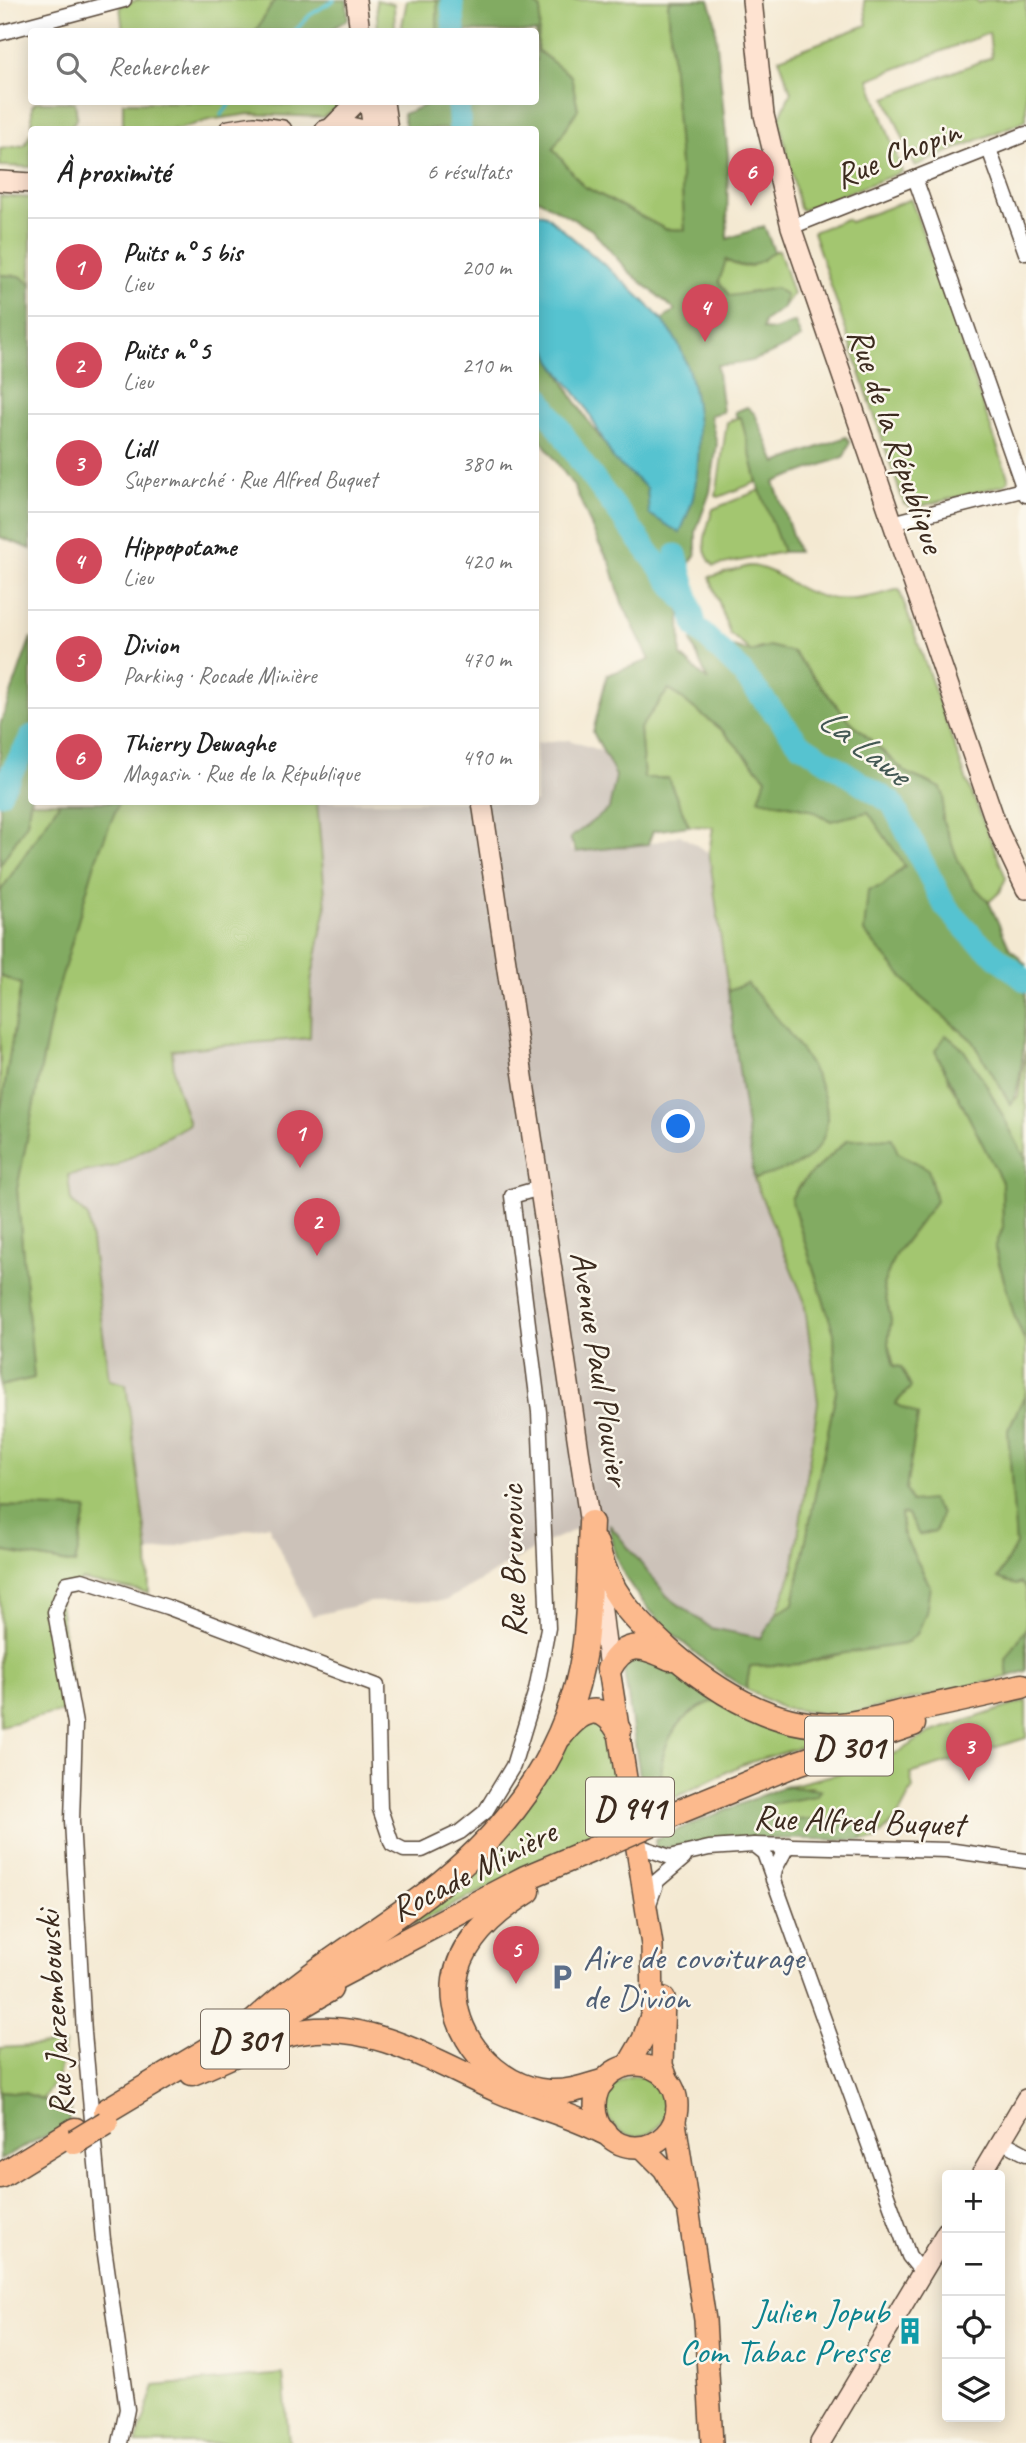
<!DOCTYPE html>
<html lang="fr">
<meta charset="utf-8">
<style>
body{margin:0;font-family:Caveat,sans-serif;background:#f2f2f2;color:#222}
.controls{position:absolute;right:21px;bottom:21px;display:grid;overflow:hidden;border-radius:7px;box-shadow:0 4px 18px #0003}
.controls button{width:63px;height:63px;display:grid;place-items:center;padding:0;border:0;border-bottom:2px solid #e0e0e0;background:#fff;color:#222;font:35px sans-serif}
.you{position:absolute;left:679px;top:1127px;width:24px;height:24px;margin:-18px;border:5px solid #fff;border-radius:50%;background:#1a73e8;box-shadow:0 0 0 10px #1a73e833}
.badge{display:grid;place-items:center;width:46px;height:46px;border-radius:50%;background:#d1495b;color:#fff;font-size:23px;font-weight:700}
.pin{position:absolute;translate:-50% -58px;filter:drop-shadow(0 2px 4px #0008)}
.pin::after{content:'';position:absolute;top:37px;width:24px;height:21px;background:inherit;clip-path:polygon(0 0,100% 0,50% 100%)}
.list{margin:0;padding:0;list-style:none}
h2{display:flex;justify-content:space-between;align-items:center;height:91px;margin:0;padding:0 28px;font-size:30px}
h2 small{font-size:23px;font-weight:400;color:#767676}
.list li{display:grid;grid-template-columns:46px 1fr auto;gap:21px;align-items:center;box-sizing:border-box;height:98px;padding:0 28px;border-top:2px solid #e0e0e0}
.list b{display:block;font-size:26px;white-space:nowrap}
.list p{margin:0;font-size:23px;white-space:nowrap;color:#767676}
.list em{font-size:23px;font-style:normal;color:#767676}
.icon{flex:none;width:38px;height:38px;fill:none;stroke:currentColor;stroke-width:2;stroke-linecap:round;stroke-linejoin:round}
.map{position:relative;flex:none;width:1026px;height:2443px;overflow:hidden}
.search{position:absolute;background:#fff;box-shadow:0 4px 18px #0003;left:28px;top:28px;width:511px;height:77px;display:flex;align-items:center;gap:18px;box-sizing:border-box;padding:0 24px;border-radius:7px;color:#767676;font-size:26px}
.panel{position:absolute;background:#fff;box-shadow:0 4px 18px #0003;left:28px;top:126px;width:511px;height:679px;border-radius:7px}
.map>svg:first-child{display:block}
</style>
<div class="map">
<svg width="1026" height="2443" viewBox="0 0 1026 2443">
<rect width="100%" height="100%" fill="#fbf7ec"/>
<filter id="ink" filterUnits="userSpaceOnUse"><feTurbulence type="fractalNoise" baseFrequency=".0143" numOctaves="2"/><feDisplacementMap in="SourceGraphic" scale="14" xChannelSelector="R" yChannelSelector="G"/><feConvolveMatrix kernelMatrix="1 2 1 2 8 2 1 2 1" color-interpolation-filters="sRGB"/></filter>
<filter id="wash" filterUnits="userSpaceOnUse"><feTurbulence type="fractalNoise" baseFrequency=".00686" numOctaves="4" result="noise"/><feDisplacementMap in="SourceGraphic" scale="28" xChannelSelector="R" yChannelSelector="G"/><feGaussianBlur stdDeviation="1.57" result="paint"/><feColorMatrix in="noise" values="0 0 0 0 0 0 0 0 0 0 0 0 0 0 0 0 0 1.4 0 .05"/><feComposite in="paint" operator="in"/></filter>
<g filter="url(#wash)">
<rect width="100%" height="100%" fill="#f4e9d2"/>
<path fill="#ccc2b9" d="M569 740 604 752 616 776 609 809 571 838V850L577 852 648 844 680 835 709 853 753 1175 804 1300 818 1402 793 1570 776 1615 762 1639 711 1628 667 1596 619 1536 591 1523 545 1543 445 1601 371 1602 312 1616 268 1525 148 1553 127 1384 109 1380 88 1217 71 1201 68 1175 115 1166 189 1124 175 1081 172 1050 310 1037 311 981 326 907 317 802H536V743Z"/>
<g fill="#a3c66f" stroke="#6f7846" stroke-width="2">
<path d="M137 0H275L255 32 123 31 120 6Z"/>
<path d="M376 0 394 4 395 31H378Z"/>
<path d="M407 0H437V31H401Z"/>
<path d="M529 0H672L668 4 685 230 665 229 583 186 553 149 578 108 571 76 537 50 541 9Z"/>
<path d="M864 0H977L978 3 985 0H1026V120L915 166 886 98 992 57 989 33 869 79 902 172 803 210 800 209 779 119 791 92 779 58 867 25Z"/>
<path d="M36 102H75L77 118 69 129H32V106Z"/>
<path d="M123 102H247L291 105 292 102H347L323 117 249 114 209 120 179 129 106 130 123 126Z"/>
<path d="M31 132V167L0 166V149L25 145Z"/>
<path d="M0 196 31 198V284L20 276 0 275Z"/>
<path d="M911 199 1009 480 1004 485 914 508 904 504 813 232 846 219 850 222Z"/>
<path d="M779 250 793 294 783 308 786 295 730 296 718 282 726 260C760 278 754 255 779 250Z"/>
<path d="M741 416 757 482 719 497 716 496 727 422Z"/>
<path d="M762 489 783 552 714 566C697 549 707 529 713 509Z"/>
<path d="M749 566C765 566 781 577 794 585 830 606 861 601 899 589L966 779 1006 878 1000 892 989 902C963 879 936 831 944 796L931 783 906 773 848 719 793 652 760 648 752 652 730 634 710 577Z"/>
<path d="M669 689 722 730 767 778 760 800 809 809 831 821 868 811 905 866 882 886 919 996 973 1041 1011 1104 1018 1096 1026 1051V1160L1010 1134 948 1080 978 1130 1002 1182 1003 1227 995 1249 1014 1315 1026 1344V1393L1008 1430 1016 1545 998 1578 1016 1585 1021 1583 1026 1588V1628L1006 1660 1008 1677 841 1716 782 1708 746 1689 750 1666 802 1664 917 1634C948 1562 903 1572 901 1513L908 1515 911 1502 906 1489 918 1416 895 1404 901 1367 894 1366 888 1344 891 1320 883 1285 895 1255 936 1201 928 1169 898 1153 847 1140C828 1160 804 1175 791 1199L834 1333 836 1392 793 1604 776 1615 793 1570 818 1402 804 1300 754 1179 792 1166 747 984 728 991 709 853 713 827 689 826 668 778 644 779 640 728Z"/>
<path d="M31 795 32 802H60L0 892V865L27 823Z"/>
<path d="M118 802H317L326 907 311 981 310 1038 172 1050 175 1081 189 1124 115 1166 68 1175 71 1201 88 1217 109 1380 126 1384 148 1553 149 1593 82 1580 59 1595 73 1709 0 1726V1551L75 1564 87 1510 0 1506V1386L34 1378 17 1189 54 1003 96 859Z"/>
<path d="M0 976 21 984 0 1115Z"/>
<path d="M716 1700 736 1713 780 1731 832 1738 741 1765 666 1802C652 1757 670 1716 716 1700Z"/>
<path d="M1026 1701V1738L910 1774 913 1788 897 1818 875 1840H861L867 1827 863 1821 769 1819 771 1804 791 1799 811 1787 780 1788 849 1771 898 1752 929 1733Z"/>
<path d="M585 1719 608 1725 621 1822 413 1925 432 1894 565 1745Z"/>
<path d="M65 2044 59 2074 43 2099 24 2093 0 2091V2048Z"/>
<circle cx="636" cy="2106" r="30"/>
<path d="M283 2374 289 2443H136L155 2386Z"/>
</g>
<g fill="#82ab62" stroke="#5e6a40" stroke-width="2">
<path d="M275 0H347L348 19 329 31 255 32Z"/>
<path d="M437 0H529L541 9 537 50 571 76 578 109 553 149 583 186 665 229 685 230 668 4 672 0H709L714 15 728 155 727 239 764 226 774 251C757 266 746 271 726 260L719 282 730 296 776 288 786 295 783 308 764 321 763 329 774 330 795 322 801 338C773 354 749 366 717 365L723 412 710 415 717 444 710 492 696 531V554L679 578 681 656 708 681 691 641 709 628 717 643 752 652 769 646 793 652 848 719 906 773 941 788 944 796 942 819 959 862 972 884 989 902 1009 947 1026 965C1026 1001 1026 1077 1011 1105L973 1041 919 996 864 932 868 890 882 886 905 866 868 812 831 821 809 809 759 799 766 778 722 730 669 689 640 728 644 778H668L689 826 653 831 648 844 576 852 570 838 609 809 616 776 593 732 607 675 650 660 622 603 610 562 599 544 575 488 536 433V323C561 383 597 445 647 488L650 514 683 357 662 320 675 310 629 272 592 230 536 198V130L406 129 403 114 433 102H536V32L437 31Z"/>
<path d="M0 275 20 276 31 284V549L0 537Z"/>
<path d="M747 407 755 414 776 463 846 437 850 442 844 457 774 482 798 552H783L757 482 741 417 737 418 735 412Z"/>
<path d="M31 637V795L27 823 0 865V725Z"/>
<path d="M60 802H119L96 859 54 1003 17 1189 34 1378 0 1386V1115L21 984 0 976V892Z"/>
<path d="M747 983C779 1021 864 1108 809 1157 796 1169 771 1173 754 1179L728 991Z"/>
<path d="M946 1035 963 1049 986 1084 1026 1160V1344L1014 1315 995 1248 1003 1227 1002 1182 935 1051Z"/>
<path d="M892 1138 898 1153 928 1169 936 1201 895 1255 883 1285 891 1320 888 1344 894 1366 901 1367 911 1387 895 1404 918 1415 906 1489 911 1502 931 1500 941 1514 936 1531 919 1535 908 1515 901 1514 902 1532 930 1586 926 1613 917 1634 905 1644 826 1656 802 1664 750 1666 746 1689C694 1656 610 1592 610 1525L667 1596 711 1628 761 1638 776 1615 793 1604 836 1392 834 1333 791 1199C804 1175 828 1160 847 1140Z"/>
<path d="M1026 1393V1588L1021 1583 1016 1585 998 1578 1016 1545 1008 1430Z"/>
<path d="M0 1506 87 1509 75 1564 0 1551Z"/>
<path d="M1026 1628V1671L1008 1677 1006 1660Z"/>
<path d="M654 1656 716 1700C670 1717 652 1757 666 1802L645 1810 623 1664 625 1658Z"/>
<path d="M791 1787 821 1790 816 1796 771 1804 769 1819 863 1821 867 1827 861 1840 729 1838 656 1849 655 1839 780 1788Z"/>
<path d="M0 2091 24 2093 71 2110 66 2132 44 2136 0 2160Z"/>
</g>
<path fill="#57c3d0" stroke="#497677" stroke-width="2" d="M536 212 546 215C584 249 627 281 661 319 699 361 704 440 694 493 692 506 685 520 680 533L649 514 647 488 614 460 584 404 552 362 536 320Z"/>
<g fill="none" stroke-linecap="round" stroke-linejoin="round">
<g stroke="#57c3d0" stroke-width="3.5">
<path d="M294 32 310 15 334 0"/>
<path d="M221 115 232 102"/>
</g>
<g stroke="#57c3d0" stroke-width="23">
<path d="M452 0 454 32"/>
<path d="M458 102 460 130"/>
<path d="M536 392 581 462 682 597"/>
<path d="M676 555 696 627 739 669 799 743 892 803 945 906 974 938 1026 981"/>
<path d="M0 793 32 736"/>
</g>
</g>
</g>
<g filter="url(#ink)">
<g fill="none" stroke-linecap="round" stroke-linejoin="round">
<defs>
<g id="street">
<path d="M0 33 124 0"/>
<path d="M989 149 1026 253"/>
<path d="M915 178 1026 495"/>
<path d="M791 227 1026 134"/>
<path d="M892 523 1026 489"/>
<path d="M636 1845 670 1857 709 1848 754 1845 947 1850 1026 1861"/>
<path d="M754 1845 764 1853 909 2256 923 2273"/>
<path d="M773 1880 775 1869 788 1845"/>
<path d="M649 1904 657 1881 684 1858"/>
<path d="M1001 2141 1026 2154"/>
<path d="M120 2443 127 2409 103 2240 84 2033 72 1821 75 1724 55 1612 67 1583 82 1580 167 1607 377 1686 380 1809 392 1844 404 1850H422L460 1832 485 1812 513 1766 536 1690 548 1628 539 1412 512 1196 540 1188"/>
</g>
<g id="secondary">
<path d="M356 0 360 32"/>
<path d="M752 0 764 115 791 227 999 832 1026 889"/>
<path d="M369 102 373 130"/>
<path d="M384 102 388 130"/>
<path d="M331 128 357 102"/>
<path d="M229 130 254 126 282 130"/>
<path d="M325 130 346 126 364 130"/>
<path d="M0 181 32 183"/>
<path d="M482 802 592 1538"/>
<path d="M598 1578 609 1669"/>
<path d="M981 2175 1026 2099"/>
<path d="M820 2443 947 2231"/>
</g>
<g id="primary">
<path d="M609 1669 652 1945 653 2010 643 2039 628 2065"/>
<path d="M664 1998 662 2065 667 2078"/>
<circle cx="636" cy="2106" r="41"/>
<path d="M675 2122 705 2320 712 2443"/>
<path d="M642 2147 664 2169 684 2204"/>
</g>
<g id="highway">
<path d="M596 1544C609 1594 632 1617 669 1651 716 1692 776 1730 840 1725 861 1723 883 1717 903 1712 943 1704 982 1695 1022 1686"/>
<path d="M609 1669C626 1638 643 1646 670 1658"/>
<path d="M561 1735C580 1711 600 1699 619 1731"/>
<path d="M678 1812 798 1763 913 1724"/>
<path d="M528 1891C496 1911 461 1940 455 1980 448 2034 496 2089 549 2092 568 2093 585 2087 602 2082"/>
<path d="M312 1990 525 1878 594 1849"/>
<path d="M254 2022C312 1968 381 1931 442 1882 515 1823 570 1745 584 1651 590 1609 589 1565 591 1523"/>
<path d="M262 2029 330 1989"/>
<path d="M192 2073C228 2059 268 2035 307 2031 375 2022 441 2065 500 2091 534 2106 570 2114 604 2132"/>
<path d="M106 2111 268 2014"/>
<path d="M0 2176 75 2130"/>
</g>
</defs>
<use href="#street" stroke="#574739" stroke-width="17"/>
<use href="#secondary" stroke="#574739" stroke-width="22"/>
<use href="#primary" stroke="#574739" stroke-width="24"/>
<use href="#highway" stroke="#574739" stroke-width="27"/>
<use href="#street" stroke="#fff" stroke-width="14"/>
<use href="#secondary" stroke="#fee3d1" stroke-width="19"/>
<use href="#primary" stroke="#fcba8d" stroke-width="21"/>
<use href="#highway" stroke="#fcba8d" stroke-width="24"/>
<defs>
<g id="highway-bridge">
<path d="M594 1849 678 1812"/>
<path d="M75 2142 106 2123"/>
</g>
</defs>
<use href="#highway-bridge" stroke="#574739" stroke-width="27" stroke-linecap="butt"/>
<use href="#highway-bridge" stroke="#fcba8d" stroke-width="24"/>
</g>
</g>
<defs>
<symbol id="parking-bare" viewBox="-9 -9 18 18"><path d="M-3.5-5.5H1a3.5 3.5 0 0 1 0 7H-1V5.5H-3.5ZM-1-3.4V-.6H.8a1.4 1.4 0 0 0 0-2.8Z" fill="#5c6f8a" stroke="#fbf7ec" stroke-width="2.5" paint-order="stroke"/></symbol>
<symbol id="building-bare" viewBox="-9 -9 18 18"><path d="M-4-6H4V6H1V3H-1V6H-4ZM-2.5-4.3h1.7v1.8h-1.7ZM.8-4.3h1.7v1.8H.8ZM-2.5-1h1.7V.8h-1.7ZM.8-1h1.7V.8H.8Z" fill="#0f9aa8" stroke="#fbf7ec" stroke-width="2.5" paint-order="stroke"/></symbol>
</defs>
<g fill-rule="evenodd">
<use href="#parking-bare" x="543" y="1958" width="38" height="38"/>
<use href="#building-bare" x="891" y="2312" width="38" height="38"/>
</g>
<g text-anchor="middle" stroke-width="5" stroke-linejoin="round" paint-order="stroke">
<g fill="#fbf7ec" stroke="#75685c" stroke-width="2">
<rect x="805" y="1716.5" width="88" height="59" rx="5"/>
<rect x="586" y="1777.5" width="88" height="59" rx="5"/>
<rect x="201" y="2009.5" width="88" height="59" rx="5"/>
</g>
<g font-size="33" font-weight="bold" fill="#3b2a1e">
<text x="849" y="1758">D 301</text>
<text x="630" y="1819">D 941</text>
<text x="245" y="2051">D 301</text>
</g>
<g font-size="35" fill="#3b2a1e" stroke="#fbf7ec">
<text transform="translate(897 153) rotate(-22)" y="12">Rue Chopin</text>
<text transform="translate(897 440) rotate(71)" y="12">Rue de la République</text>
<text transform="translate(601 1368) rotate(81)" y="12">Avenue Paul Plouvier</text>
<text transform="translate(512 1561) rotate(-91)" y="12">Rue Brunovic</text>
<text transform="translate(859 1820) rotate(2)" y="12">Rue Alfred Buquet</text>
<text transform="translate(473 1870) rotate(-27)" y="12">Rocade Minière</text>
<text transform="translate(54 2014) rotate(-94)" y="12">Rue Jarzembowski</text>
</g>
<g font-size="35" fill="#4e5e75" stroke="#fbf7ec" text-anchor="start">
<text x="583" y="1969">Aire de covoiturage<tspan x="583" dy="40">de Divion</tspan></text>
</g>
<g font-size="35" fill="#0d838f" stroke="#fbf7ec" text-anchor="end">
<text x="889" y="2323">Julien Jopub<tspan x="889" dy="40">Com Tabac Presse</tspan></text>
</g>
<g font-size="37" font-style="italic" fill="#435853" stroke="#fbf7ec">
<text transform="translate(865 745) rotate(38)" y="13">La Lawe</text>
</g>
</g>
</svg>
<div class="controls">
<button>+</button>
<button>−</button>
<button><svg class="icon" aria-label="locate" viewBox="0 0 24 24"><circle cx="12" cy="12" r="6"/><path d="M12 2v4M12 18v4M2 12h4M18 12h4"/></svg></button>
<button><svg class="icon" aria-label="layers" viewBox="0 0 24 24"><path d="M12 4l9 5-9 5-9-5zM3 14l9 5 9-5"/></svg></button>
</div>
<div class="you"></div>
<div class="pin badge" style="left:300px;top:1168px">1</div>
<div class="pin badge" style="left:317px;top:1256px">2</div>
<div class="pin badge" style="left:969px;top:1781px">3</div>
<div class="pin badge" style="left:705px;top:342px">4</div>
<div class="pin badge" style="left:516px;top:1984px">5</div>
<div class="pin badge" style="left:751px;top:206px">6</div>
<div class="search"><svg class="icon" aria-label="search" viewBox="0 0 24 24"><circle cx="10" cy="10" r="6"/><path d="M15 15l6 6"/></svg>Rechercher</div>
<section class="panel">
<h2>À proximité<small>6 résultats</small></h2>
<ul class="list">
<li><span class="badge">1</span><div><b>Puits n° 5 bis</b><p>Lieu</p></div><em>200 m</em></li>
<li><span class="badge">2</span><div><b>Puits n° 5</b><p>Lieu</p></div><em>210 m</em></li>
<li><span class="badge">3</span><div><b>Lidl</b><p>Supermarché · Rue Alfred Buquet</p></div><em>380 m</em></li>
<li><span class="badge">4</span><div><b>Hippopotame</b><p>Lieu</p></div><em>420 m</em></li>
<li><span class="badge">5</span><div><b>Divion</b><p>Parking · Rocade Minière</p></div><em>470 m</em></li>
<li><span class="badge">6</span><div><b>Thierry Dewaghe</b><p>Magasin · Rue de la République</p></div><em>490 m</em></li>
</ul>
</section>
</div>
